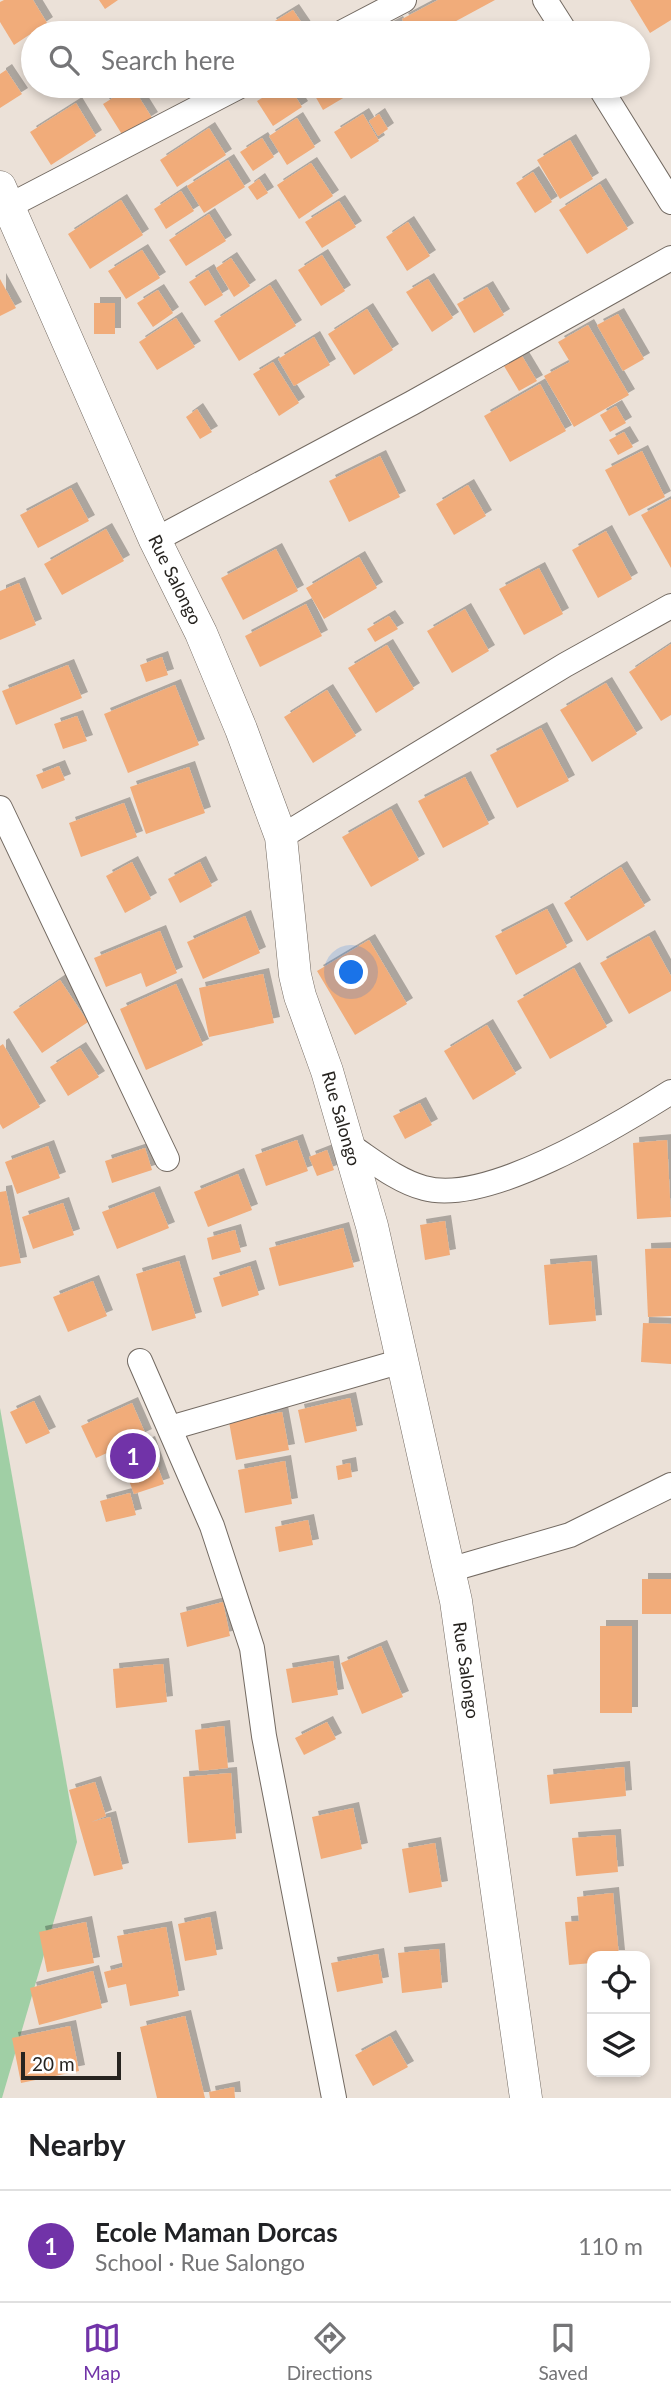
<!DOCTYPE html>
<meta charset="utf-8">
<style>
body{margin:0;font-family:Lato,sans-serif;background:#f2f2f2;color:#202124}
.controls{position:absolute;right:21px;bottom:21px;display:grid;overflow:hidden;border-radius:14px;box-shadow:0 4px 10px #0003}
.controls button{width:63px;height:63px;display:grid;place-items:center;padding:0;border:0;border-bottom:2px solid #e0e0e0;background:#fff;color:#202124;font:35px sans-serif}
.scale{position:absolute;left:21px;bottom:18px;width:100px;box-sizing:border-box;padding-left:7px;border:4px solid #272420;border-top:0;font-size:19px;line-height:24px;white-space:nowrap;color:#272420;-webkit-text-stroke:5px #fff;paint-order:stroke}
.you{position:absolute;left:352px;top:973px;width:24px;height:24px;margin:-18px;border:5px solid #fff;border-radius:50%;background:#1a73e8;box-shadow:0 0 0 10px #1a73e833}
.badge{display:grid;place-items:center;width:46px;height:46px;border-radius:50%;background:#7133a8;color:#fff;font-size:23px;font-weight:700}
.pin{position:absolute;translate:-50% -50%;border:4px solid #fff;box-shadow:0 2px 7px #0006}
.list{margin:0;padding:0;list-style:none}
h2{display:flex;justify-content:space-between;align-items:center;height:91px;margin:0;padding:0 28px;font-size:30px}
h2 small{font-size:23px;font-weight:400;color:#757577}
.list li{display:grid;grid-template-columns:46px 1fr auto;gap:21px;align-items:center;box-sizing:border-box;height:112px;padding:0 28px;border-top:2px solid #e0e0e0}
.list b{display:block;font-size:26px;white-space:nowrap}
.list p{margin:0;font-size:23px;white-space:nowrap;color:#757577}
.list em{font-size:23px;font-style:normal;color:#757577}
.icon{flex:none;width:38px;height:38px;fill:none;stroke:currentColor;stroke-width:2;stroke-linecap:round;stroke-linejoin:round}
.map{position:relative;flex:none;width:671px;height:2098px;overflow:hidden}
.search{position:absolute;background:#fff;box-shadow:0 4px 10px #0003;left:21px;right:21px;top:21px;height:77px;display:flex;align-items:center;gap:18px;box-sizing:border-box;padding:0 24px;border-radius:38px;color:#757577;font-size:26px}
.sheet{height:203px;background:#fff}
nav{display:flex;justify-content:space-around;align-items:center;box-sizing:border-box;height:98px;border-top:2px solid #e0e0e0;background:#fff;font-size:19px;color:#757577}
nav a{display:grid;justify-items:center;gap:4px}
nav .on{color:#7133a8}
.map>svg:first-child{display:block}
</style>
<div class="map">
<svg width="671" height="2098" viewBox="0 0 671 2098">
<defs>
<filter id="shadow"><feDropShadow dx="6" dy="-6" stdDeviation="0" flood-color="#0004"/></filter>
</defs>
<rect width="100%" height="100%" fill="#ebe1d8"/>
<path fill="#a0cfa5" d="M0 1408 77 1842 2 2098H0Z"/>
<g fill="#f1ac7a" filter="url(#shadow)">
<path d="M4 0H33L47 23 14 45 0 22V2Z"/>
<path d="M99 0H118L105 9Z"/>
<path d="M438 0H495L434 33H410L402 19Z"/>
<path d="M630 0H671V20L650 33Z"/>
<path d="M293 10 308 32 276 33 270 24Z"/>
<path d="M397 22 403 33H376Z"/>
<path d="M6 70 22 94 0 108V74Z"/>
<path d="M132 86 152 118 123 136 103 104Z"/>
<path d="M282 86H289L302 107 273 126 257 101Z"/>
<path d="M313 86H358L360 88 323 110 310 87Z"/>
<path d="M394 86H415L399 95Z"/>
<path d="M76 103 96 136 51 165 30 132Z"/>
<path d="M363 114 379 141 351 159 334 132Z"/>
<path d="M379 114 388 129 378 136 369 121Z"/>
<path d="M297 118 315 147 287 165 269 136Z"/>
<path d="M209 128 226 155 177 187 160 160Z"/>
<path d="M262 138 274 157 253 171 240 152Z"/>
<path d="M570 140 593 179 560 199 537 160Z"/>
<path d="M228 160 245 187 204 213 187 186Z"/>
<path d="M311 163 333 196 299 219 277 185Z"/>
<path d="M533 172 552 202 535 213 516 183Z"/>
<path d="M259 179 268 193 257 200 248 187Z"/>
<path d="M600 184 628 229 587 254 559 210Z"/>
<path d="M181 191 194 211 166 229 154 209Z"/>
<path d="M121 200 143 235 90 269 68 234Z"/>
<path d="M339 201 356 227 322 248 305 222Z"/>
<path d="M209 214 226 241 186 266 169 240Z"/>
<path d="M408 222 430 256 407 271 386 237Z"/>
<path d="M142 250 160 278 126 299 108 271Z"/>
<path d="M322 255 345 291 321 306 298 270Z"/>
<path d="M231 258 250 286 234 297 216 268Z"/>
<path d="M208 270 223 295 205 306 189 282Z"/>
<path d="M0 279 16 308 0 316Z"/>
<path d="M428 279 453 318 432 332 406 292Z"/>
<path d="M270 285 296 326 239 361 214 321Z"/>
<path d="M487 287 504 315 474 333 457 304Z"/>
<path d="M158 290 173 313 153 327 137 303Z"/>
<rect x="94" y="303" width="21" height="31"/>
<path d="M367 309 393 350 354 375 328 334Z"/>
<path d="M618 314 644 359 623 371 597 325Z"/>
<path d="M176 318 195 347 157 370 139 342Z"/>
<path d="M588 325 629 395 574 427 544 376 570 362 558 342Z"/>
<path d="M314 337 330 365 294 386 278 359Z"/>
<path d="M522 356 537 381 519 391 504 366Z"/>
<path d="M273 362 299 403 279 416 253 374Z"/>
<path d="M540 384 566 431 510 462 484 416Z"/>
<path d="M616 406 626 423 610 432 600 415Z"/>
<path d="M197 409 212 432 200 439 186 417Z"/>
<path d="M624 432 633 447 618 455 609 440Z"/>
<path d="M642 451 665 497 629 516 605 470Z"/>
<path d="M380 456 400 497 349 522 329 481Z"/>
<path d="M468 485 486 516 454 535 436 504Z"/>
<path d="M71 488 89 521 38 548 20 515Z"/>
<path d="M671 499V568L641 515Z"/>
<path d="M106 529 124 561 62 595 44 564Z"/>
<path d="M606 531 632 579 598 598 572 550Z"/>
<path d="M276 549 298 591 243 620 221 578Z"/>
<path d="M359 557 377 588 324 619 306 588Z"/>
<path d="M539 568 563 614 524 635 499 589Z"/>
<path d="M19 583 36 625 0 640V591Z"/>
<path d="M306 604 322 636 260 667 245 636Z"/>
<path d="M465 609 489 651 452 673 427 631Z"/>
<path d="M389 616 398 629 375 642 367 629Z"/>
<path d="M671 644V715L661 721 629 672Z"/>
<path d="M387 645 414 689 376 713 348 668Z"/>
<path d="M162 657 168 675 146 682 140 665Z"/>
<path d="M68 665 82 698 16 725 2 691Z"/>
<path d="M606 683 637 734 592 762 560 710Z"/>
<path d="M175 685 199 745 128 773 104 714Z"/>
<path d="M327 690 356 736 313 763 284 717Z"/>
<path d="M77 716 87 741 63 749 54 724Z"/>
<path d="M541 728 569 781 517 808 490 755Z"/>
<path d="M59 766 65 780 42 789 36 775Z"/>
<path d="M189 767 205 813 146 834 130 787Z"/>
<path d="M465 777 489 824 443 848 418 801Z"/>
<path d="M124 803 137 837 81 857 69 823Z"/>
<path d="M391 809 419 860 371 887 342 837Z"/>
<path d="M132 862 151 899 125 913 106 876Z"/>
<path d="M200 862 212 886 180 903 168 879Z"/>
<path d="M621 867 645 906 587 941 564 903Z"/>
<path d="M547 909 567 947 516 975 495 936Z"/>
<path d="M245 916 260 953 203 979 187 942Z"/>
<path d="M160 931 177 973 146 987 141 973 106 987 94 958Z"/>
<path d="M649 936 671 976V991L629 1014 600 963Z"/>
<path d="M369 940 407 1004 355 1035 317 971Z"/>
<path d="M574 968 607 1027 550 1059 517 1001Z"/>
<path d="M263 974 274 1023 209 1037 199 988Z"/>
<path d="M60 980 88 1022 42 1053 13 1012Z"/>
<path d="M176 984 203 1045 146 1070 120 1009Z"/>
<path d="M487 1025 516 1074 473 1100 444 1051Z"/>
<path d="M3 1044 40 1107 3 1129 0 1124V1046Z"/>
<path d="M80 1048 99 1077 68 1096 50 1067Z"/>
<path d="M420 1103 432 1125 405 1139 393 1116Z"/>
<path d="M297 1140 308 1171 266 1186 255 1155Z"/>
<path d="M667 1140 671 1217 637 1219 633 1143Z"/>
<path d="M48 1146 60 1178 17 1194 5 1162Z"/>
<path d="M145 1148 152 1170 112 1183 105 1161Z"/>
<path d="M327 1150 334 1170 317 1176 309 1157Z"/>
<path d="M238 1174 252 1210 208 1227 194 1192Z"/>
<path d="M6 1191 21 1263 0 1267V1192Z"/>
<path d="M154 1192 169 1228 117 1249 102 1212Z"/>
<path d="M63 1203 74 1235 33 1249 22 1217Z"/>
<path d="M445 1221 450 1255 425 1260 420 1225Z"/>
<path d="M343 1228 354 1267 279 1286 269 1248Z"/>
<path d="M235 1230 241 1252 212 1260 207 1238Z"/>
<path d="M671 1248V1316L648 1317 645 1249Z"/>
<path d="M179 1261 196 1318 152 1331 136 1274Z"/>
<path d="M591 1261 596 1321 549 1325 544 1265Z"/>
<path d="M250 1266 259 1295 222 1307 213 1278Z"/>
<path d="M93 1281 107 1316 68 1332 53 1297Z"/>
<path d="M643 1323 671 1324V1364L641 1362Z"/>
<path d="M350 1398 357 1431 305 1443 298 1410Z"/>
<path d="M34 1401 50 1433 26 1444 10 1412Z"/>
<path d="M132 1403 146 1435 96 1458 81 1426Z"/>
<path d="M282 1412 289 1450 236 1460 229 1422Z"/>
<path d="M149 1442 164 1484 134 1494 119 1454Z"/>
<path d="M285 1461 292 1504 245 1513 238 1470Z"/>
<path d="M350 1463 352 1477 338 1480 336 1466Z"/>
<path d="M130 1493 136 1515 106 1522 100 1501Z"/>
<path d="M308 1520 313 1545 279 1552 275 1527Z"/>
<rect x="642" y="1579" width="29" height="35"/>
<path d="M223 1602 230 1636 187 1647 180 1613Z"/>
<rect x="600" y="1626" width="32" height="87"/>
<path d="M381 1646 403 1697 362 1714 341 1663Z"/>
<path d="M333 1661 338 1695 292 1703 286 1669Z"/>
<path d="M163 1664 167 1702 116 1708 113 1669Z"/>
<path d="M327 1722 336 1739 304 1755 295 1738Z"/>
<path d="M224 1726 228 1768 199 1771 195 1730Z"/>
<path d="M624 1767 626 1796 550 1804 547 1775Z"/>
<path d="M231 1773 236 1839 188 1843 183 1777Z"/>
<path d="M95 1782 106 1816 91 1822 110 1817 123 1869 94 1876 69 1790Z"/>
<path d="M353 1808 362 1849 321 1859 312 1817Z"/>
<path d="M615 1835 618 1872 576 1876 572 1838Z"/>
<path d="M435 1843 442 1887 409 1893 402 1849Z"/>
<path d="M613 1893 619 1956H592V1963L569 1965 565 1922 579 1921 577 1897Z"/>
<path d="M210 1917 217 1955 185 1961 178 1924Z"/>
<path d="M86 1922 94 1963 47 1972 39 1932Z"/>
<path d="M166 1927 179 1996 130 2006 126 1984 108 1988 104 1972 123 1967 117 1936Z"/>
<path d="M439 1949 442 1988 402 1993 398 1953Z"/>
<path d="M378 1954 383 1983 337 1992 331 1963Z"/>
<path d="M93 1971 102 2008 39 2025 30 1988Z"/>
<path d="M185 2016 205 2098H157L140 2027Z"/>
<path d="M70 2026 79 2071 21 2083 12 2038Z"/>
<path d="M390 2036 408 2067 373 2086 355 2055Z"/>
<path d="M234 2087 235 2098H210L209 2092Z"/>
</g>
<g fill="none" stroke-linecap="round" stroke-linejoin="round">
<defs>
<g id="minor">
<path d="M545 0 566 33"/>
<path d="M341 33 404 0"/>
<path d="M599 86 671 202"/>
<path d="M9 206 240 86"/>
<path d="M155 540 412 403 671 258"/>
<path d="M0 808 167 1159"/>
<path d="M281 837 565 665 671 606"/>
<path d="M349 1145C372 1160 397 1181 424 1188 487 1206 617 1126 671 1092"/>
<path d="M140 1361 212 1526 252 1648 264 1736 334 2098"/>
<path d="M170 1428 402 1361"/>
<path d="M449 1570 570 1535 671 1485"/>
</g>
<g id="tertiary">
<path id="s1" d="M0 187 155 540 201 633 241 729 281 837 295 975 300 996 327 1071 372 1226 456 1601 526 2098"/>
</g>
</defs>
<use href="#minor" stroke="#736a62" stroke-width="26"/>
<use href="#tertiary" stroke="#736a62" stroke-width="33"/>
<use href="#minor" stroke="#fff" stroke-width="24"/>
<use href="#tertiary" stroke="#fff" stroke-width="32"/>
</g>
<g text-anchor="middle" stroke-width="6" stroke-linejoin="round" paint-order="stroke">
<g font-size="18" fill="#272420" stroke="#fff">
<text dy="6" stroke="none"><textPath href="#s1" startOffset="430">Rue Salongo</textPath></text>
<text dy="6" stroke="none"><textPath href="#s1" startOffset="998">Rue Salongo</textPath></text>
<text dy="6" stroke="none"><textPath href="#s1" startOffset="1564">Rue Salongo</textPath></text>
</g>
</g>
</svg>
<div class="controls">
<button><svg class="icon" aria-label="locate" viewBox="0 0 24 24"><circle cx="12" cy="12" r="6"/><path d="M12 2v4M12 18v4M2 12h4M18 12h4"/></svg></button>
<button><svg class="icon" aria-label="layers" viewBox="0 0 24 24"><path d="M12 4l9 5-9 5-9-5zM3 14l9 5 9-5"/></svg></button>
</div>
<div class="scale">20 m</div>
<div class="you"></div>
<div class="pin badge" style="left:133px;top:1456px">1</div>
<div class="search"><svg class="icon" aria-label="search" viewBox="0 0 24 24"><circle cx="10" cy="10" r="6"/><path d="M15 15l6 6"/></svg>Search here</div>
</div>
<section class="sheet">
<h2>Nearby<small></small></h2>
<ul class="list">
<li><span class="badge">1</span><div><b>Ecole Maman Dorcas</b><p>School · Rue Salongo</p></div><em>110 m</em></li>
</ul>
</section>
<nav>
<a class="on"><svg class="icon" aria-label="map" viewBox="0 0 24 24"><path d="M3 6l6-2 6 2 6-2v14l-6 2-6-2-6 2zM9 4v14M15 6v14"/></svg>Map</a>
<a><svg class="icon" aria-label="directions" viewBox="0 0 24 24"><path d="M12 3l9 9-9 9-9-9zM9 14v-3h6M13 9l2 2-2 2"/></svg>Directions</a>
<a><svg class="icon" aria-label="saved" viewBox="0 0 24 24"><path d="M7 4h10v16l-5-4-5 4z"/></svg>Saved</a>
</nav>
